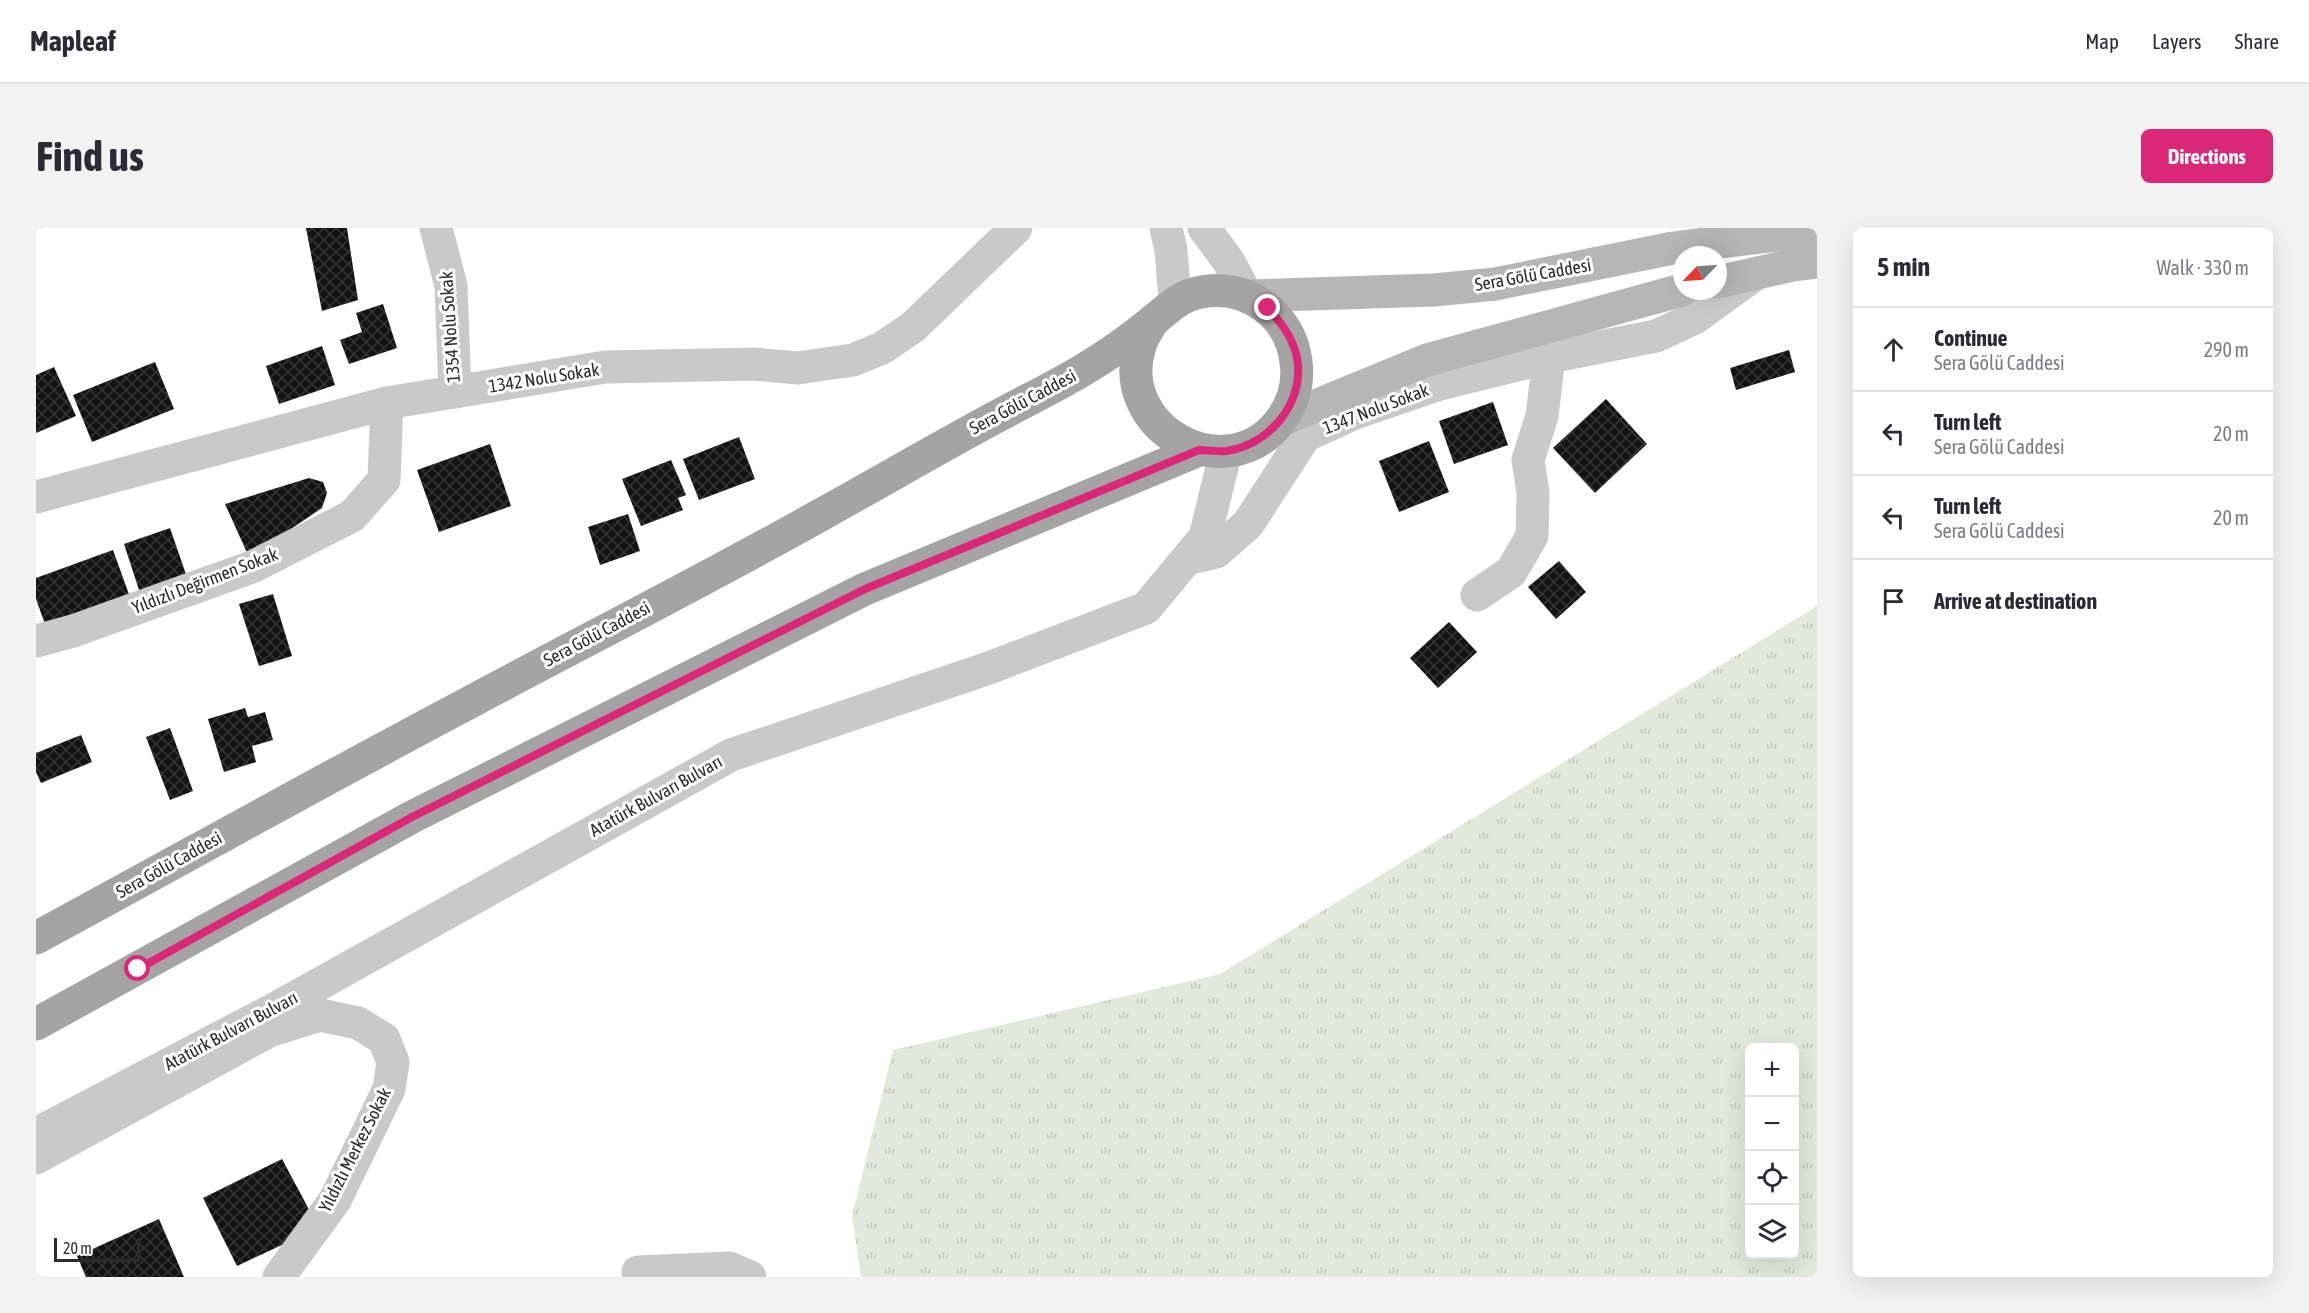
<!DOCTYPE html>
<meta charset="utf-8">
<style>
body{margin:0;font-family:"Asap Condensed",sans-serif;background:#f2f2f3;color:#2b2b33}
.controls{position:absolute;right:18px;bottom:18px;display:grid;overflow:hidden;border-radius:9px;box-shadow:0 6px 24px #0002}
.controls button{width:54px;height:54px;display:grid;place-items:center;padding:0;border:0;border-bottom:2px solid #e1e1e2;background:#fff;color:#2b2b33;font:30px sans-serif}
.compass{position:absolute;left:1637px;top:18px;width:54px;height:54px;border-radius:50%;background:#fff;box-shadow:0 6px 24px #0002;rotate:245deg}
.scale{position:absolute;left:18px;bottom:15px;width:86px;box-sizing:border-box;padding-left:6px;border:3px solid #2c2c2c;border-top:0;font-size:16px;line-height:21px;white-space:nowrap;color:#2c2c2c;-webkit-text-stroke:4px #fff;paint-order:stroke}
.stop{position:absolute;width:18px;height:18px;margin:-14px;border:4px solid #db2777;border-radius:50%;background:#fff}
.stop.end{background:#db2777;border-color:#fff;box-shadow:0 2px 6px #0008}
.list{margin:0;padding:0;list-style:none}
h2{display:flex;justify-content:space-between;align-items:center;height:78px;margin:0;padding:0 24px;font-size:26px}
h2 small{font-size:20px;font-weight:400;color:#7c7c81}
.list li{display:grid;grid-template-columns:39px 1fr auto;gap:18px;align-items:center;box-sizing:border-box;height:84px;padding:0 24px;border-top:2px solid #e1e1e2}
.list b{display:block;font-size:22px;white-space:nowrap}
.list p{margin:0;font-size:20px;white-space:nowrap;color:#7c7c81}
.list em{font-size:20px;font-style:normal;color:#7c7c81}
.icon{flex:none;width:33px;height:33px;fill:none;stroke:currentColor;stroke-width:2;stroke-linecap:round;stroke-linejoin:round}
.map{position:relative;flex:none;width:1781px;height:1049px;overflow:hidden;border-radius:9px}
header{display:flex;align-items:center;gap:36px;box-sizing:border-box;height:84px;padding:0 30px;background:#fff;border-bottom:2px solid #e1e1e2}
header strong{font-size:28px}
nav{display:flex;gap:33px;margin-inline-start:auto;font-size:21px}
.intro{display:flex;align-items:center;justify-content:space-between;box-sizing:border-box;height:144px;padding:0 36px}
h1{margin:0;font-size:42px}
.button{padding:15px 27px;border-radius:9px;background:#db2777;color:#fff;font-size:21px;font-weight:700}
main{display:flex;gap:36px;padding:0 36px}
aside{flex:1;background:#fff;border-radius:9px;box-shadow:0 6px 24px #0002}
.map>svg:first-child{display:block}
</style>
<header>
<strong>Mapleaf</strong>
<nav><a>Map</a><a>Layers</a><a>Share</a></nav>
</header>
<div class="intro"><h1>Find us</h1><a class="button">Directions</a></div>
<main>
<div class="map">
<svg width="1781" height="1049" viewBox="0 0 1781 1049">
<defs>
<pattern id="grass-tufts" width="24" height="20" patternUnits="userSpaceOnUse" patternTransform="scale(1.5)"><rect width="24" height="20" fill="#e1e9da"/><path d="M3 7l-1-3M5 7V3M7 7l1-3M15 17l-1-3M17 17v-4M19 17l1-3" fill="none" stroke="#c1c8bb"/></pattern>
<pattern id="building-cross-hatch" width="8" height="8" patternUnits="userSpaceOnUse" patternTransform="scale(1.5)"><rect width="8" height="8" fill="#131313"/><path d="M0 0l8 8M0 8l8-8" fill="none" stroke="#363636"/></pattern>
</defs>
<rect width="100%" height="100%" fill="#fff"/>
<path fill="url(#grass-tufts)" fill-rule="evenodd" d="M1781 378V1049H825L816 988 857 822 1184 746ZM1714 820H1758V1026H1714Z"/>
<g fill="url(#building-cross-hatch)">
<path d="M270 0H311L322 72 286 83Z"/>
<path d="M347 76 361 120 313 136 304 112 326 104 320 85Z"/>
<path d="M286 118 299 157 243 176 230 138Z"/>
<path d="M1753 122 1759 144 1700 162 1694 140Z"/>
<path d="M119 134 138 181 56 214 37 167Z"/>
<path d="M18 139 40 188 0 205V147Z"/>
<path d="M1570 171 1611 216 1559 265 1517 220Z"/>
<path d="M1457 174 1472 217 1418 236 1403 193Z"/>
<path d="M703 209 719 251 663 272 647 231Z"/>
<path d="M1393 213 1413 264 1363 284 1343 233Z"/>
<path d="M454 216 475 278 403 304 381 242Z"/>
<path d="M635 232 650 267 642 270 647 282 605 298 586 251Z"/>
<path d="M273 250 287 254 291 265 286 280 213 329 189 276Z"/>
<path d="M592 286 604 323 564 337 552 299Z"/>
<path d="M134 300 152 352 105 368 88 316Z"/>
<path d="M77 322 95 372 11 402 0 371V350Z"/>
<path d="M1523 333 1550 364 1520 391 1492 359Z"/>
<path d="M237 366 256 428 223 438 203 376Z"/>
<path d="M1413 394 1441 424 1402 460 1374 430Z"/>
<path d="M209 480 212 489 229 484 237 512 216 518 220 534 188 544 172 491Z"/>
<path d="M134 500 157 563 134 572 110 509Z"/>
<path d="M45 507 56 534 5 555 0 544V525Z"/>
<path d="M246 931 276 987 265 1008 201 1038 167 970Z"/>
<path d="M123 991 148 1049H50L41 1028Z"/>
</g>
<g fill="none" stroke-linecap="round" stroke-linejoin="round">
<g stroke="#c9c9c9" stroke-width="33">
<path d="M400 0 415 58 419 164"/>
<path d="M1151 331 1180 324 1212 296 1269 208 1319 185 1404 156 1513 129 1620 108 1659 90 1721 45"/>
<path d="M1441 367 1475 344 1496 308 1497 264 1492 232 1506 188 1513 129"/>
<path d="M0 413 37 403 216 339 316 288 348 252 351 175"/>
<path d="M0 930 233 803 284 787 322 795 348 811 357 834 353 861 299 972 243 1049"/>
<path d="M602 1044 693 1040 714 1049"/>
</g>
<g stroke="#c9c9c9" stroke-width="33">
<path d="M1130 0 1135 22 1139 73"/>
<path d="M1168 0 1193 34 1211 68"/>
<path d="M0 269 351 175 569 139 718 136 762 140 817 132 846 120 877 99 980 0"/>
<path d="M0 906 242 779 695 527 953 440 1110 380 1169 309 1190 223"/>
</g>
<g stroke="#b6b6b6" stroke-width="33">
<path d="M1682 54 1757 37 1781 34"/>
<path d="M1211 68 1398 62 1459 56 1637 20 1781 2"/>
<path d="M1245 192 1391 132 1646 62"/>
</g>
<g stroke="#a4a4a4" stroke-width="33">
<path d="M0 710C142 633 283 554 425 479 546 414 669 352 788 285 846 253 902 220 960 189 989 173 1019 159 1047 142 1069 129 1092 113 1113 96 1130 83 1142 68 1165 64 1212 55 1255 88 1260 134 1263 155 1257 176 1244 193 1191 263 1077 201 1104 118 1106 110 1112 102 1116 94"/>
<path d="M0 796 376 589 829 361 1163 222"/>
</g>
</g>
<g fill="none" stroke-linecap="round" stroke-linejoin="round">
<path stroke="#db2777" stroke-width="8" d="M102 741 376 589 829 361 1163 222C1172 222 1182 224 1191 223 1238 216 1275 166 1258 119 1252 103 1243 93 1232 80"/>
</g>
<g text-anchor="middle" stroke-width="6" stroke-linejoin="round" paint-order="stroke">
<g font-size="18" fill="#2c2c2c" stroke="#fff">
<text transform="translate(1497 47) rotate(-10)" y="6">Sera Gölü Caddesi</text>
<text transform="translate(414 99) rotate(-94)" y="6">1354 Nolu Sokak</text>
<text transform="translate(508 150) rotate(-9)" y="6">1342 Nolu Sokak</text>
<text transform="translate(987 174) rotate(-28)" y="6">Sera Gölü Caddesi</text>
<text transform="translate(1340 181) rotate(-21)" y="6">1347 Nolu Sokak</text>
<text transform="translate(169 353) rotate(-21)" y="6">Yıldızlı Değirmen Sokak</text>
<text transform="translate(561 406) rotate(-28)" y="6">Sera Gölü Caddesi</text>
<text transform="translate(620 568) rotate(-29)" y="6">Atatürk Bulvarı Bulvarı</text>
<text transform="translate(133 637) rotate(-29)" y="6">Sera Gölü Caddesi</text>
<text transform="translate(195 803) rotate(-28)" y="6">Atatürk Bulvarı Bulvarı</text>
<text transform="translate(319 922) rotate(-63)" y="6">Yıldızlı Merkez Sokak</text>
</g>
</g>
</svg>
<div class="controls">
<button>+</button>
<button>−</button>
<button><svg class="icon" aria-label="locate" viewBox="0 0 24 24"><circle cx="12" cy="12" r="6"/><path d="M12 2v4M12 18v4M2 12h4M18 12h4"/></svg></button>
<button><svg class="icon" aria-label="layers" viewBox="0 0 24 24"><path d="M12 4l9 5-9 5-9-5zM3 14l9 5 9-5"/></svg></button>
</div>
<svg class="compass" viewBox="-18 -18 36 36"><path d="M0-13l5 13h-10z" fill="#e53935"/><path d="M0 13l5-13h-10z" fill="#7c7c81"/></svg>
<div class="scale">20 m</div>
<div class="stop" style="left:102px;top:741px"></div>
<div class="stop end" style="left:1232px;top:80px"></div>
</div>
<aside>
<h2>5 min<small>Walk · 330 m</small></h2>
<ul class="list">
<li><svg class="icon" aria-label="ahead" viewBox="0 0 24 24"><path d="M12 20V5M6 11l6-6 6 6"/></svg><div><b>Continue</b><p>Sera Gölü Caddesi</p></div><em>290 m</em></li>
<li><svg class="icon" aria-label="left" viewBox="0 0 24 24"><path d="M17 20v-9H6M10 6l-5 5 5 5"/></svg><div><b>Turn left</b><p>Sera Gölü Caddesi</p></div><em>20 m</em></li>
<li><svg class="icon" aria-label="left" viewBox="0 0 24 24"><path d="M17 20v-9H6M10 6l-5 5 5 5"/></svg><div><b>Turn left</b><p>Sera Gölü Caddesi</p></div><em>20 m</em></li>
<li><svg class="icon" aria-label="arrive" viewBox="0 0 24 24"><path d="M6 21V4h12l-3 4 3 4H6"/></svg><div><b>Arrive at destination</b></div></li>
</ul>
</aside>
</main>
